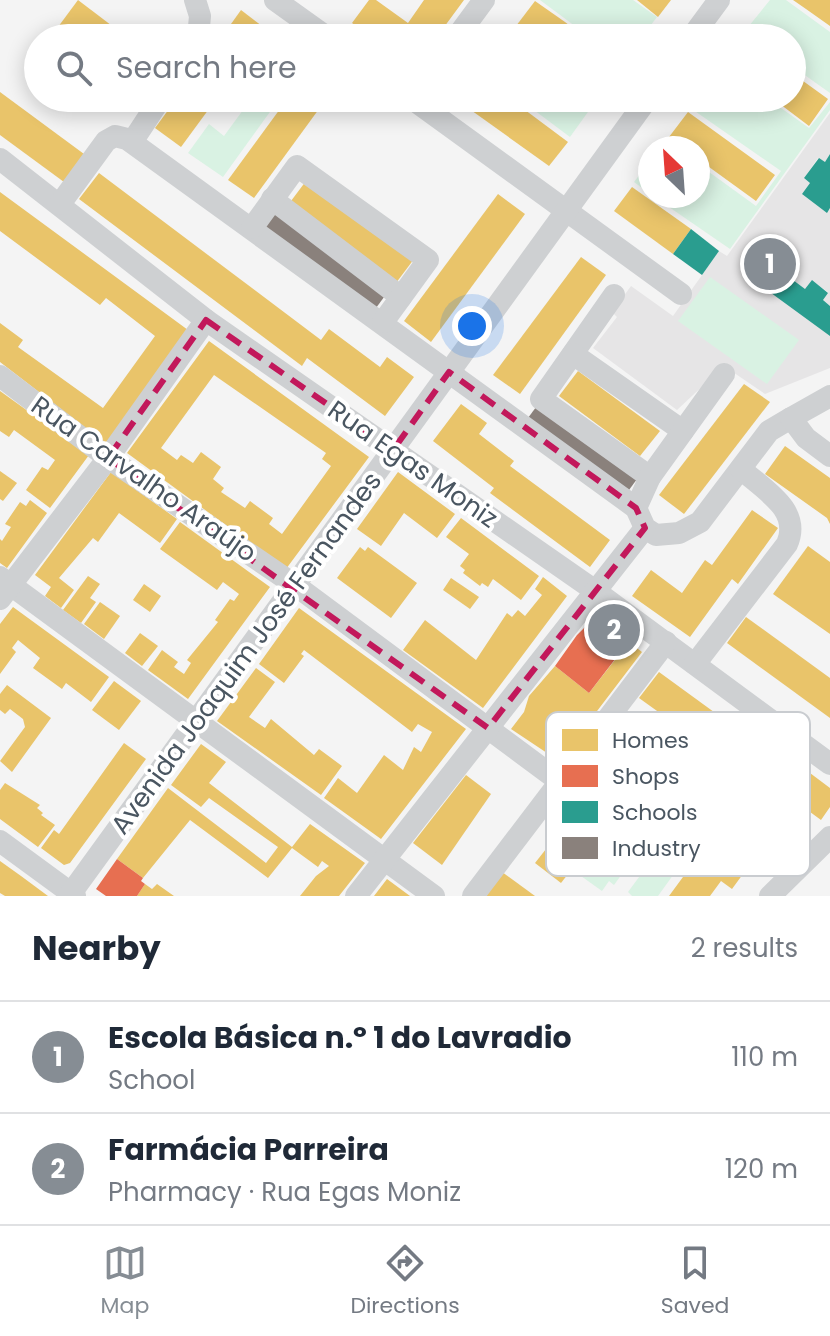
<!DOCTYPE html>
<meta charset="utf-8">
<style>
body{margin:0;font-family:Poppins,sans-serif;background:#f6f6f7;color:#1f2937}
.compass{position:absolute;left:638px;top:136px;width:72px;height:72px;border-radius:50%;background:#fff;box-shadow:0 4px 20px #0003;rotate:335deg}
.you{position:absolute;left:472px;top:326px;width:28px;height:28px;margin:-20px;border:6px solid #fff;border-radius:50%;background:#1a73e8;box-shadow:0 0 0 12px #1a73e833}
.badge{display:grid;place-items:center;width:52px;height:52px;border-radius:50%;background:#868d94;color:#fff;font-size:26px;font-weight:700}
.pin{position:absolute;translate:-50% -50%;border:4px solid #fff;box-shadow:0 2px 8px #0006}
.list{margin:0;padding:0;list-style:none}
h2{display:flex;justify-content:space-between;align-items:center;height:104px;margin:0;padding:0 32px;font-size:34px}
h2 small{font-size:26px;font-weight:400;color:#747a83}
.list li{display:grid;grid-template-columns:52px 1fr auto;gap:24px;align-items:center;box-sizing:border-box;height:112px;padding:0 32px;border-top:2px solid #e0e1e3}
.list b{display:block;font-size:30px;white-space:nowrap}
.list p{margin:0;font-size:26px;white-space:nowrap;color:#747a83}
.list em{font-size:26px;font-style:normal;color:#747a83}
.icon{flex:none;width:44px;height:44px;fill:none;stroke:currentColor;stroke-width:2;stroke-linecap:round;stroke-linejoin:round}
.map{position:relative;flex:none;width:830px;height:896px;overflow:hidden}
.search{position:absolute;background:#fff;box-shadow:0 4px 20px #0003;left:24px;right:24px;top:24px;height:88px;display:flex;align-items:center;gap:20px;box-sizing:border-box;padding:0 28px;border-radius:44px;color:#747a83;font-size:30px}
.sheet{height:328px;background:#fff}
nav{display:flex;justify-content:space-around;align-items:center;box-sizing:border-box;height:112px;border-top:2px solid #e0e1e3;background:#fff;font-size:22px;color:#747a83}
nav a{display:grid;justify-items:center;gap:4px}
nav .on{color:#868d94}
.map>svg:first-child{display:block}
</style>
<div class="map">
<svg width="830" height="896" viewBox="0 0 830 896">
<rect width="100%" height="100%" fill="#f4f4f4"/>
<path fill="#e6e5e6" d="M830 113V154L825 162 818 158 804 178 810 183 802 194 826 212 830 208V306L823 300 828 292 812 281 805 289 781 272 830 336V368L765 394 724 366 677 410 593 348 617 317 612 312 631 286 673 316 719 251 727 256Z"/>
<g fill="#d9f2e3">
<path d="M540 0H633L657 17 641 38H591Z"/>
<path d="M770 0H786L830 32V93L792 66V38H753L744 32Z"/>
<path d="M229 98H280L223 177 188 153 209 124 224 136 243 110Z"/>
<path d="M518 98H598L570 137Z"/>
<path d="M696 98H767L809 128 830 102V110L730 249 653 196H698V164L756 206 781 171 689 107Z"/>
<path d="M650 161V194L634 182Z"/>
<path d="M710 277 799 340 767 384 678 321Z"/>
<path d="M625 814 642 826 630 843 634 847 628 856 632 860 614 885 609 881 602 891 581 876Z"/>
<path d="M674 847 686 857 658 896H632L628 892 645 869 649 871 656 862 660 865Z"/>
</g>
<g fill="#e9c46a" fill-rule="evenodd">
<path d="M78 0 128 38H72L58 27Z"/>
<path d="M369 0H376L408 23 424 0H464L436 38H373L352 23Z"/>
<path d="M637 0H671L658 17Z"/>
<path d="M793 0H830V26L806 9Z"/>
<path d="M535 1 565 22 586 38H532L516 26Z"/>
<path d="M241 10 266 29 260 38H221Z"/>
<path d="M792 73 828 99 809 126 772 98H792Z"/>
<path d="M0 92 84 154 64 182 0 135Z"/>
<path d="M177 98H217L181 147 155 128Z"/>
<path d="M288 98H327L254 198 228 180Z"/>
<path d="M465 98H509L568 142 549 166 461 103Z"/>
<path d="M688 112 775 175 756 201 698 159V148H683L669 137Z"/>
<path d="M99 173 321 340 329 329 380 367 387 357 414 377 385 416 307 358 302 366 79 199Z"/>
<path d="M306 181 414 259 396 283 288 205Z"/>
<path d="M632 187 691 229 673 254 614 211Z"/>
<path d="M0 192 188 330 109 446 0 362V323L23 340 18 347 103 408 155 336 106 298 100 305 0 231Z"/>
<path d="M498 194 525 214 431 342 404 321Z"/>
<path d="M581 257 606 275 520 394 493 375Z"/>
<path d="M209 341 369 457 286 569 127 453ZM214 375 326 453 322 459 331 466 282 534 269 524 273 518 250 501 245 508 221 492 224 488 213 479 221 467 201 452 193 463 181 455 177 460 161 448Z"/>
<path d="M578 371 660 431 640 456 559 396Z"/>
<path d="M744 384 770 402 684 514 659 495Z"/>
<path d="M0 391 89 455 50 508 26 490 42 467 48 470 55 460 14 430 9 437 0 431Z"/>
<path d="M461 404 487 423 479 434 514 461 510 466 610 540 590 567 490 493 494 488 433 441Z"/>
<path d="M785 446 830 478V524L827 518 765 474Z"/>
<path d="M0 471 17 483 3 501 0 499Z"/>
<path d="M111 472 177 519 160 543 119 513 98 542 93 538 59 578 74 590 61 608 45 596 51 587 35 575Z"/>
<path d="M398 472 455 514 437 538 404 513 381 546 357 529Z"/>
<path d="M30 500 47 513 7 568 0 563V539L2 541 11 527 5 524 20 502 26 506Z"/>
<path d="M752 510 778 528 738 584 732 579 690 637 632 596 651 570 682 593 705 560 712 565Z"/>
<path d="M461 518 539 576 521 600 493 579 488 587 482 583 480 586 463 573 465 570 460 566 469 554 446 537Z"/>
<path d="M180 522 270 587 188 699 148 670 162 650 178 662 174 667 184 674 191 663 187 660 218 622 215 620 230 599 234 601 239 594 223 582 217 590 160 549Z"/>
<path d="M808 546 830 562V634L773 594Z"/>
<path d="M360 547 365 551 368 547 417 583 391 618 337 578Z"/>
<path d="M88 576 100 584 90 598 96 602 81 623 63 610Z"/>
<path d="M543 577 567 596 483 708 403 650 425 620 476 660 507 613 512 617 518 610 525 616 542 595 535 589Z"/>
<path d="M451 578 479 597 470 609 443 590Z"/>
<path d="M144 584 161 596 150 612 133 600Z"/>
<path d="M100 602 120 616 104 639 84 624Z"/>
<path d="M13 607 109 677 91 702 66 683 62 689 33 668 40 658 18 640 12 648 16 652 0 674V624Z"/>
<path d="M299 608 466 729 381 839 324 798 338 778 357 793 384 755 403 770 414 747 421 752 432 732 418 724 412 732 304 650 301 654 304 656 284 683 259 664Z"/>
<path d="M746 617 830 678V718L727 643Z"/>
<path d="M140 633 158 646 142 666 125 653Z"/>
<path d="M629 642 642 652 559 761 511 729 524 712 529 696 555 666 589 693Z"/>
<path d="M256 668 275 682 249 717 265 728 271 719 314 755 319 749 342 766 321 795 217 721Z"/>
<path d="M659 672 740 731 746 725 830 788V807L821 820 727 751 721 757 639 698Z"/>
<path d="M114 681 141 701 119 730 92 710Z"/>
<path d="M7 685 51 718 12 772 0 761 25 727 23 719 10 709 5 714 0 710V694Z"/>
<path d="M639 731 665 750 561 883 535 863Z"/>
<path d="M124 743 146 759 70 863 64 865 41 848 54 830 59 834Z"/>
<path d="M201 744 226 762 209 783 292 847 310 824 365 863 339 896H300L316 876 329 866 322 861 318 867 292 848 268 878 190 820 143 878 117 859 168 788 266 863 278 847 209 798 201 807 171 785Z"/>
<path d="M466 775 491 794 442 865 413 843Z"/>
<path d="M5 783 40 805 37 808 43 813 41 815 55 825 38 847 0 819V790Z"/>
<path d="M752 807 778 826 732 889 721 881 710 896H669L694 862 706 870Z"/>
<path d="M0 861 21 876 48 896H5L0 893Z"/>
<path d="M502 872 535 896H485Z"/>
<path d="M387 879 410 896H374Z"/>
<path d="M145 884 152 889 157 884 174 896H137Z"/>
</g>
<g fill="#e76f51">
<path d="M602 611 633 636 589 693 555 666 577 635 589 623 592 625Z"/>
<path d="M117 859 143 878 141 881 145 884 137 896H106L96 889Z"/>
</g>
<g fill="#2a9d8f">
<path d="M830 154V208L827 213 802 194 810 183 804 178 819 158 825 162Z"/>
<path d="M691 229 719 251 702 275 673 254Z"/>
<path d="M781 271 805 289 812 280 828 293 823 300 830 306V336L767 290Z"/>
</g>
<g fill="#8a817c">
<path d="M271 207 387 293 376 308 259 223Z"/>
<path d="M539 403 640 475 629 490 528 418Z"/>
</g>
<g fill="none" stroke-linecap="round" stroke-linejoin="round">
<g stroke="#ced0d2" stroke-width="22">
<path d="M195 0 200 16 198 38"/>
<path d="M275 0 328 38"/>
<path d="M456 38 484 0"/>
<path d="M691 38 719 0"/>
<path d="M411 98 681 294"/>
<path d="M132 142 161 98"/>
<path d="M0 159 206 320 594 590 830 764"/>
<path d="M272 199 401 297"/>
<path d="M60 204 106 141 115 136 127 139 636 508 645 528 656 535 679 533 700 522 769 431 791 418"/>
<path d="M252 228 297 166 428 260 383 322"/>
<path d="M614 295 541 399 650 477"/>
<path d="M573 354 683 431"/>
<path d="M0 376 108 458 295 585 559 781"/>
<path d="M830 396 791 418 806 438 830 456"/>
<path d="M636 508 650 477 724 374"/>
<path d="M0 577 434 896"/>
<path d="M0 599 108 458 206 320"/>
<path d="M695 664 787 544C802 510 764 490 741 469"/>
<path d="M0 841 75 896"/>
<path d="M69 896 648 98"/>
<path d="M356 896 645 528"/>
<path d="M473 896 666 642"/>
<path d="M770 896 830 837"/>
</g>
</g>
<path fill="none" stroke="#c2185b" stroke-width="6" stroke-dasharray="16 10" stroke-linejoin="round" d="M206 320 393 450 449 372 636 508 645 528 488 728 108 458Z"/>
<g text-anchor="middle" stroke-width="8" stroke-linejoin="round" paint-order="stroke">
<g font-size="26" fill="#4a5661" stroke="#fff">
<text transform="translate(413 464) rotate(35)" y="9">Rua Egas Moniz</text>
<text transform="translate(144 479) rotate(35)" y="9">Rua Carvalho Araújo</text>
<text transform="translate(246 653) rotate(-54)" y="9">Avenida Joaquim José Fernandes</text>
</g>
</g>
<rect x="546" y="712" width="264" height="164" rx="12" fill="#fff" stroke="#c9ccd0" stroke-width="2"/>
<rect x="562" y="729" width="36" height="22" fill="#e9c46a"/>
<rect x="562" y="765" width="36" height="22" fill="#e76f51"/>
<rect x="562" y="801" width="36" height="22" fill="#2a9d8f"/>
<rect x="562" y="837" width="36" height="22" fill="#8a817c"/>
<g font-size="22" fill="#4a5661">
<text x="612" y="748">Homes</text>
<text x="612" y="784">Shops</text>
<text x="612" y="820">Schools</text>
<text x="612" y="856">Industry</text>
</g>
</svg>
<svg class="compass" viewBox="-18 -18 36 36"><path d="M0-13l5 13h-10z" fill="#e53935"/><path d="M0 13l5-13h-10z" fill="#747a83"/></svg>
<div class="you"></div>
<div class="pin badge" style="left:770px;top:264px">1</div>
<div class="pin badge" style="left:614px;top:630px">2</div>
<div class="search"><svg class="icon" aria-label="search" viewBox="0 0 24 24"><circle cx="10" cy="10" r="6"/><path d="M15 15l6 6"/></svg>Search here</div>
</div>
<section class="sheet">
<h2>Nearby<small>2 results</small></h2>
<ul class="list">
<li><span class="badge">1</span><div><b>Escola Básica n.º 1 do Lavradio</b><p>School</p></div><em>110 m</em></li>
<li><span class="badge">2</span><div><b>Farmácia Parreira</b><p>Pharmacy · Rua Egas Moniz</p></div><em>120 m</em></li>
</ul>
</section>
<nav>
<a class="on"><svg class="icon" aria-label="map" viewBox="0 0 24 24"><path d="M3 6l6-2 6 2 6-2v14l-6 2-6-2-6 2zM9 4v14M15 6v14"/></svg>Map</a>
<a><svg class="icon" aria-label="directions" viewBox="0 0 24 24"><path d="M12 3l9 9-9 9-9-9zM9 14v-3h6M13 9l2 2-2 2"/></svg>Directions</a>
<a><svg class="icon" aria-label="saved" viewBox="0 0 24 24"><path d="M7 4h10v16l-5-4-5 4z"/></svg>Saved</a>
</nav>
